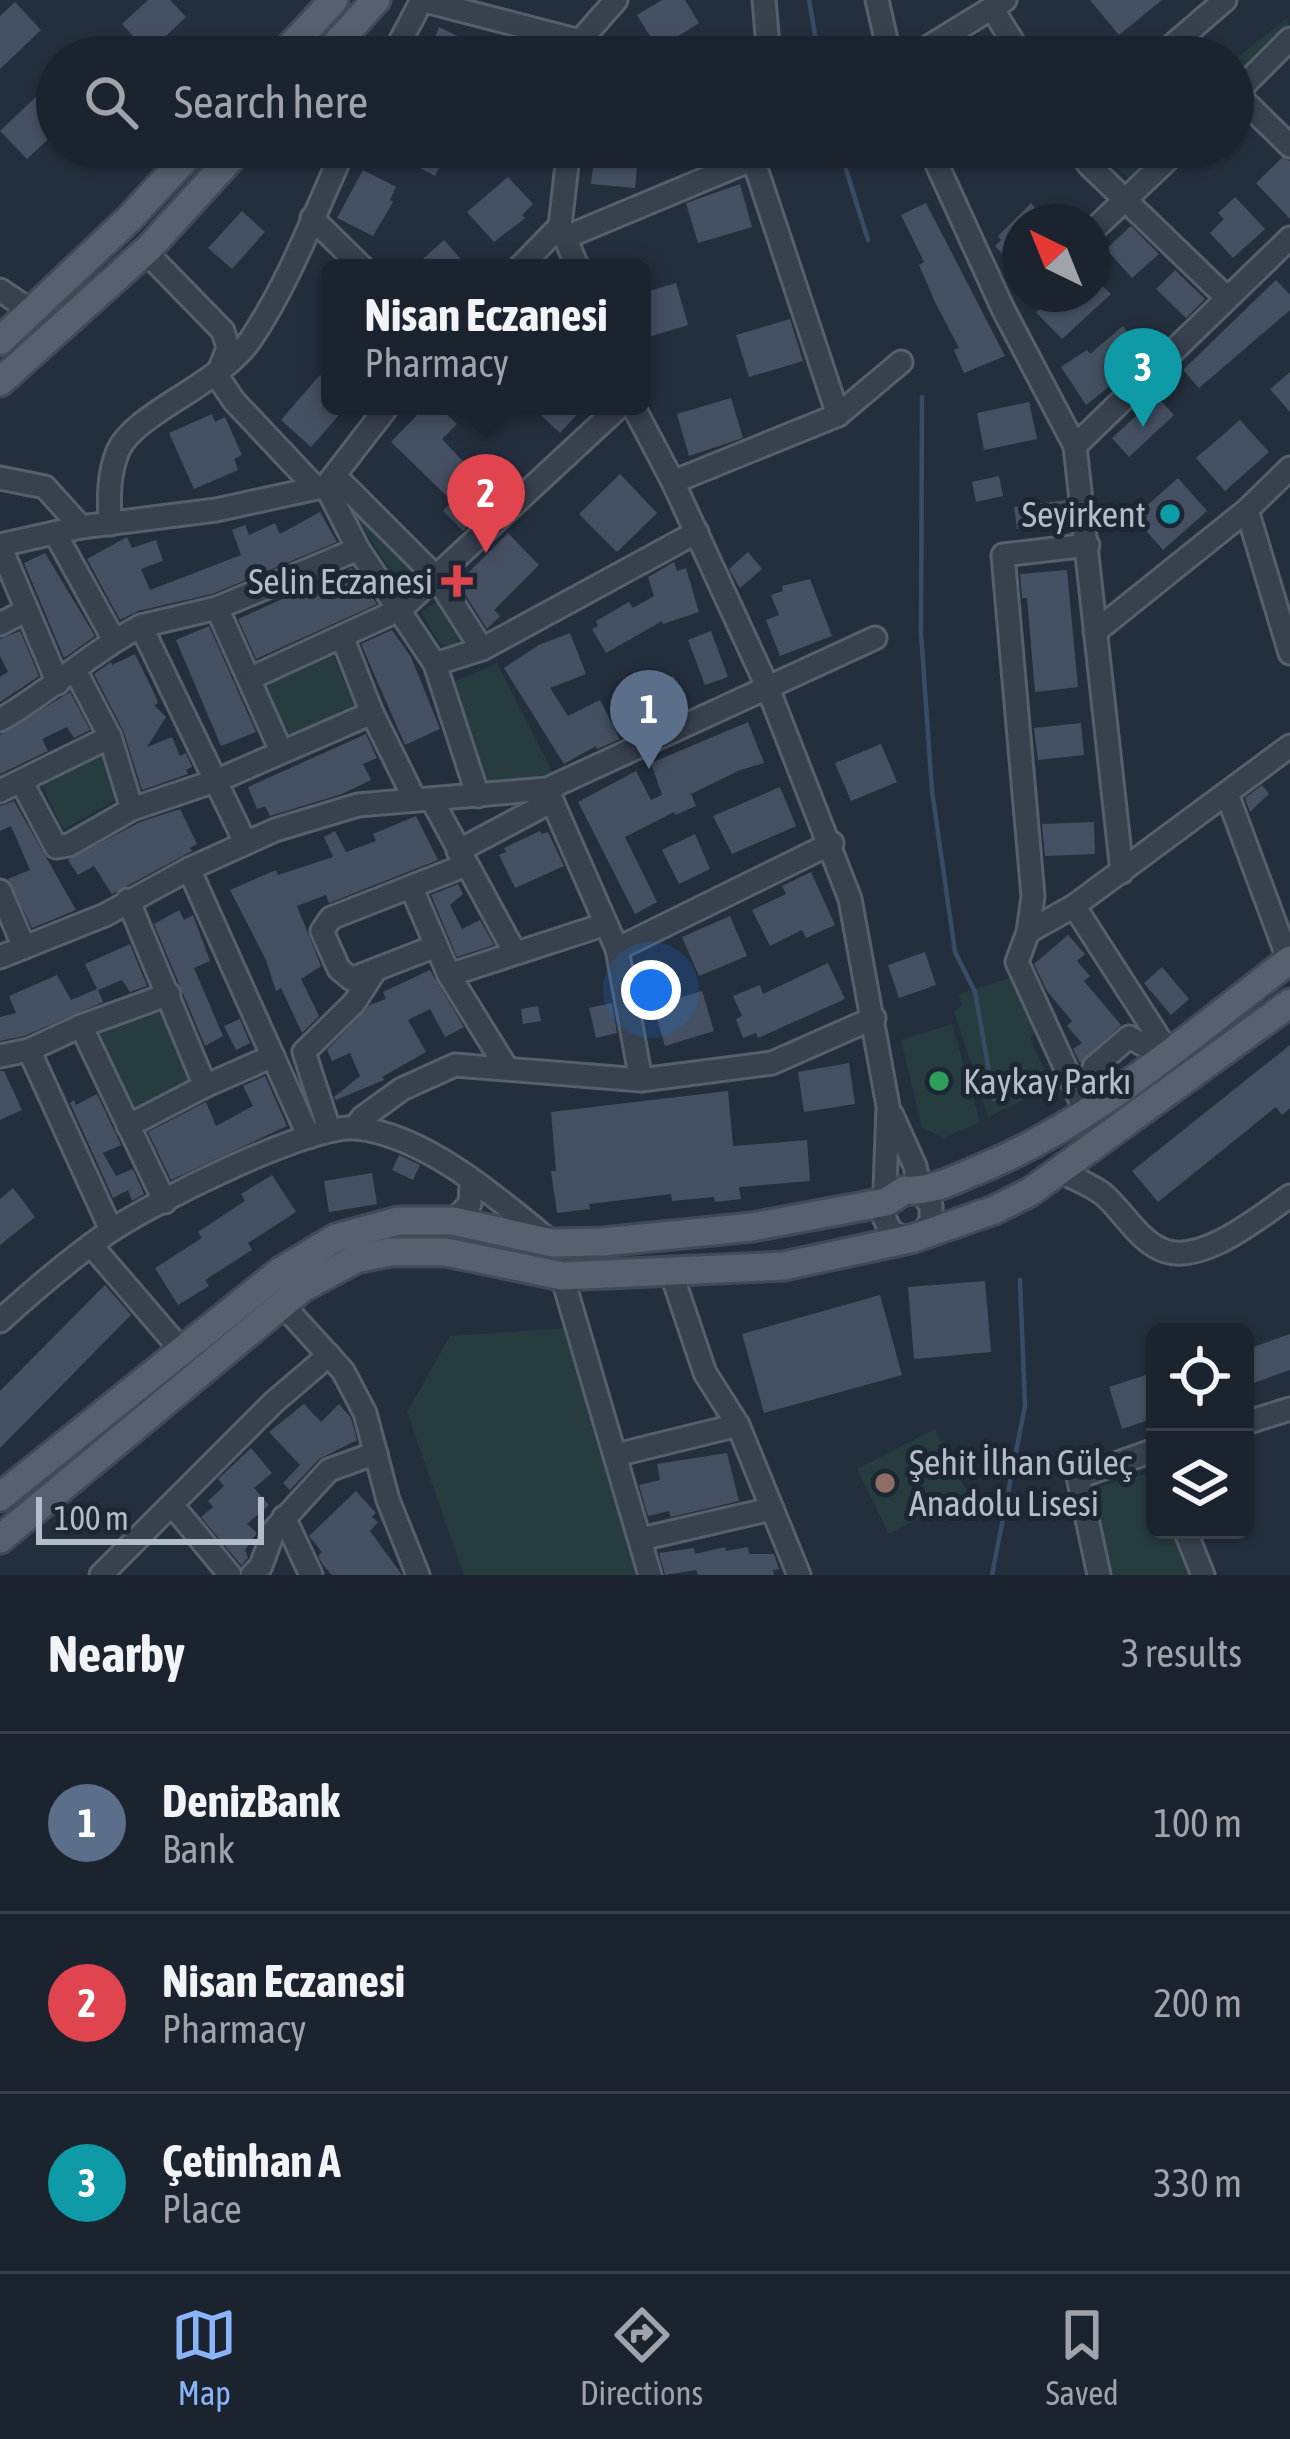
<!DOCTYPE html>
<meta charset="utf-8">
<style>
body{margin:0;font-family:"Asap Condensed",sans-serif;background:#242b36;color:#f1f3f6}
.controls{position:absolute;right:36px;bottom:36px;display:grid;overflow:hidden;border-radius:18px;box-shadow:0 3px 9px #0004}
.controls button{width:108px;height:108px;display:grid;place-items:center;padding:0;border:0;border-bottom:3px solid #39404a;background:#1b232e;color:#f1f3f6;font:60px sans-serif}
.compass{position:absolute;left:1002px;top:204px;width:108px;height:108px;border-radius:50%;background:#1b232e;box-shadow:0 3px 9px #0004;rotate:317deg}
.scale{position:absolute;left:36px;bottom:30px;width:228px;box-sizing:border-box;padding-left:12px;border:6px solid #b4bcc9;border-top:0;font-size:33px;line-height:42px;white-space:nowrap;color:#b4bcc9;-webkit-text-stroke:9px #1d2633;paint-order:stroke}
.you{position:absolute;left:651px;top:990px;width:42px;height:42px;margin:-30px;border:9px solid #fff;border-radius:50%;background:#1a73e8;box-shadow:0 0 0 18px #1a73e833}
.badge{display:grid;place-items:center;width:78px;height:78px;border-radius:50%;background:#8ab4f8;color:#fff;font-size:39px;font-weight:700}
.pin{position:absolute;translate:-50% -99px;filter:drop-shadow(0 3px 6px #0008)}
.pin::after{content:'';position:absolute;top:63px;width:42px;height:36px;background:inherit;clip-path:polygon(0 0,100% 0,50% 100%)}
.popup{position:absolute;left:321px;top:259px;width:330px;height:156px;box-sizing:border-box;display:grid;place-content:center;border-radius:18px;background:#1b232e;filter:drop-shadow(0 3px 9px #0005);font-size:39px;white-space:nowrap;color:#a0a4aa}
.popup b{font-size:45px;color:#f1f3f6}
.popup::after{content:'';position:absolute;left:50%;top:100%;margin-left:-24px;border:24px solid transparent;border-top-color:#1b232e}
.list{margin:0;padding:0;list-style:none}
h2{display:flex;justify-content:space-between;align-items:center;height:156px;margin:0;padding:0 48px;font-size:51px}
h2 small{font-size:39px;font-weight:400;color:#a0a4aa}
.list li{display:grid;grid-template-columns:78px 1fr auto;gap:36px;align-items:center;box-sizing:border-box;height:180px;padding:0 48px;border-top:3px solid #39404a}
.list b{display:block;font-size:45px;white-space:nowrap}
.list p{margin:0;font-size:39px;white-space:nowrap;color:#a0a4aa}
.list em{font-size:39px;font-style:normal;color:#a0a4aa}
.icon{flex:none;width:66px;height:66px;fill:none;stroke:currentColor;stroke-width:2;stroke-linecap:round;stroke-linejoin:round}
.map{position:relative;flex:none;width:1290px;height:1575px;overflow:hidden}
.search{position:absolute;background:#1b232e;box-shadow:0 3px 9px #0004;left:36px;right:36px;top:36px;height:132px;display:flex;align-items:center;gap:30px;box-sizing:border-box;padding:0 42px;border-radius:66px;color:#a0a4aa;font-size:45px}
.sheet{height:696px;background:#1b232e}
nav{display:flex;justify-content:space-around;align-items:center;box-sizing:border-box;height:168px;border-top:3px solid #39404a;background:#1b232e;font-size:33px;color:#a0a4aa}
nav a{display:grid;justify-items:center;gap:6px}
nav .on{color:#8ab4f8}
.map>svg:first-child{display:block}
</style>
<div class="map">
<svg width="1290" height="1575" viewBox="0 0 1290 1575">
<rect width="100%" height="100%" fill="#242f3e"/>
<g fill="#263c3f">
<path d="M1287 18 1290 32 1233 86V61Z"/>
<path d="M1126 147H1169L1133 181 1108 162Z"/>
<path d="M344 499 424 580 404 591Z"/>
<path d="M442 599 470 645 457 649 440 644 421 612Z"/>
<path d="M330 649 356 708 286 738 260 679Z"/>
<path d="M497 663 555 777 482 786 449 684Z"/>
<path d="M99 746 121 797 63 830 38 777Z"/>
<path d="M1012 977 1038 1029 1030 1039 1052 1086 988 1117 954 1011 962 1006 959 994Z"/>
<path d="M163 1004 197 1085 134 1110 94 1030Z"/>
<path d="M952 1024 980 1122 944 1138 922 1128 901 1040Z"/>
<path d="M565 1328 638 1575H464L407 1412 450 1336Z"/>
<path d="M935 1429 968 1493 889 1534 857 1469Z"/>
<path d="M1152 1472 1155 1530H1172L1188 1575H1099L1078 1493Z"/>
</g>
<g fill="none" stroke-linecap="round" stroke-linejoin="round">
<g stroke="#394c67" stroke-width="4.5">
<path d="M809 0 819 57"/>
<path d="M839 147 868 240"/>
<path d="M922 397 921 633 932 791 955 952 975 992 994 1099"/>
<path d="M992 1575 1025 1406 1020 1280"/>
</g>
</g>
<g fill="#455162">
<path d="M148 0H170L186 17 148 53 122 24Z"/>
<path d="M662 0H685L699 23 658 49 637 15Z"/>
<path d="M1090 0H1162L1119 35Z"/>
<path d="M15 2 41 30 0 69V16Z"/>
<path d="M439 27 472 43 465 57H428Z"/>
<path d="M38 95 57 115V131L27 159 0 131Z"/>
<path d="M430 147H450L435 176 420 168Z"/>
<path d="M994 147H1036L1005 166Z"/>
<path d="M595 151 638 155 635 188 591 184Z"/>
<path d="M1282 158 1290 161V219L1256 183Z"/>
<path d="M363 170 396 187 390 200 393 202 373 236 337 218Z"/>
<path d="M508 177 533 204 522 215 525 218 494 242 467 212Z"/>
<path d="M740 184 752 227 698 243 686 203Z"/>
<path d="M1235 197 1265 229 1233 258 1210 233 1224 219 1218 213Z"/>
<path d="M926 203 1005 356 964 373 954 350 959 348 935 302 919 265 924 262 901 215Z"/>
<path d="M1031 203 1037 210 1041 207 1055 222H1023L1020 218V273L995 246 1001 240 998 236Z"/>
<path d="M242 211 265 232 232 269 208 248Z"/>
<path d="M1131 226 1159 254 1132 278 1106 249Z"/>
<path d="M444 240 469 268H413Z"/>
<path d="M1175 270 1205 299 1186 318 1156 289Z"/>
<path d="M1092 277 1111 294 1062 339 1036 312 1056 294H1092Z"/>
<path d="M1276 280 1290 295V310L1199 388 1183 370Z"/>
<path d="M676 283 688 325 642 339V293Z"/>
<path d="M790 319 803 361 749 377 736 335Z"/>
<path d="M1123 326 1145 358 1086 405 1061 367 1087 350 1090 354Z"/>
<path d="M1290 372V412L1270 389Z"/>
<path d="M320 375 330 384V406H347L311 447 281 420Z"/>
<path d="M1157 397 1174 415 1129 457 1112 438Z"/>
<path d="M731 398 743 438 689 456 677 414Z"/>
<path d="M1029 402 1037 439 984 450 977 413Z"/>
<path d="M426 406H438L457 424 442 439 498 499 463 531 443 511 452 501 391 442Z"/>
<path d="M531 406H585L560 433Z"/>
<path d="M212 414 215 422 225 417 242 455 234 459 238 470 194 489 169 433Z"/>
<path d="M1240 420 1269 452 1225 491 1196 458Z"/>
<path d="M620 474 657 513 617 552 579 514Z"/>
<path d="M999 476 1003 496 976 502 972 482Z"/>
<path d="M1178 478 1207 511 1163 550 1134 517Z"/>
<path d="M1066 500 1068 522 1017 529 1014 507Z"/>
<path d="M320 512 337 542 212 594 138 611 120 620 87 559 127 537 132 548 156 540 163 561 141 569 150 590 241 555 232 530 245 525 249 535 275 523 280 534Z"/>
<path d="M508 533 539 565 494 610 500 616 487 629 458 583Z"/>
<path d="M748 552 762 569 740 588 729 569Z"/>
<path d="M45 553 95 636 64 658 24 563Z"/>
<path d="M674 562 677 571 686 568 699 612 663 624 662 621 606 653 592 629 598 626 596 621 629 602 633 608 654 596 648 577Z"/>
<path d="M352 568 377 604 256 659 238 619Z"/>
<path d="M1067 570 1078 687 1035 692 1027 598H1022L1020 574Z"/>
<path d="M810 579 832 636 780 656 766 620 779 615 771 595 783 591 782 586Z"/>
<path d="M209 626 256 732 221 746 176 640Z"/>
<path d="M392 630 411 657 440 729 405 745 361 644Z"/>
<path d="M20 631 39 676 0 702V677L8 672 0 656V639Z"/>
<path d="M711 631 728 677 705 685 688 640Z"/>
<path d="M570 633 586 674 550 688 568 716 600 700 620 739 597 749 596 746 564 764 504 668 539 645Z"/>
<path d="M135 654 155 695 158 703 154 705 166 717 147 747 172 737 180 756 186 753 192 767 186 770 188 774 142 790 123 730 94 674 111 662 112 665Z"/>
<path d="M658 675 660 681 674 676 683 703 636 719 627 693 640 688 638 682Z"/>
<path d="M70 692 90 730 74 738 67 727 42 739 48 751 0 774V735Z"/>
<path d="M748 722 764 763 740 770 691 794 696 806 675 815 674 812 625 837 657 902 635 914 578 802 636 771 651 800 662 795 651 763Z"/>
<path d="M1081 723 1084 755 1038 760 1034 728Z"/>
<path d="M366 734 377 758 363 764 371 780 342 794 270 816 265 806 257 809 248 787Z"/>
<path d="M881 744 897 782 851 801 835 763Z"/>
<path d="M1262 785 1269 794 1250 812 1245 798Z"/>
<path d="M780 787 796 826 732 854 713 816Z"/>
<path d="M14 801 76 910 32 928 8 879 30 870 11 826 0 831V806Z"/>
<path d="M180 809 197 844 190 848 192 851 112 894 94 866 78 875 68 860 140 822Z"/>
<path d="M416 816 438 860 329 903 326 895 297 906 321 966 301 979 319 1016 302 1033 281 988 276 991 266 960 230 890 276 870 278 875 333 857 324 837 335 831 346 852 376 841 373 834Z"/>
<path d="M1094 822 1095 854 1045 856 1042 824Z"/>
<path d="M540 831 542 834 548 832 564 866 515 888 499 855 506 852 504 848Z"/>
<path d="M695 834 710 869 679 884 662 850Z"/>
<path d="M811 872 835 925 806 938 802 930 770 946 752 910 786 894 782 886Z"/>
<path d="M458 884 463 894 450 905 462 929 480 920 494 945 457 957 431 895Z"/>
<path d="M179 910 184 920 193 915 210 961 194 968 223 1036 205 1046 154 924Z"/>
<path d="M730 916 747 956 699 976 682 937Z"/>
<path d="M1068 935 1085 954 1077 961 1090 976 1084 981 1121 1025 1080 1063 1073 1049 1082 1043 1067 1026 1072 1021 1047 991 1034 964Z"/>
<path d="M130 944 147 986 130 992 122 980 98 990 103 1002 24 1036 0 1041V1017L16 1013 9 996 57 975 71 1000 97 989 85 964Z"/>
<path d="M925 952 936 985 899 998 888 965Z"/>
<path d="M828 963 845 999 758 1038 756 1033 743 1038 736 1019 742 1016 733 996 760 985 763 994Z"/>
<path d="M1162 967 1189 999 1171 1015 1144 983Z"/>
<path d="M430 970 464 1027 445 1037 430 1009 408 1020 426 1052 382 1077 384 1080 336 1100 334 1097 360 1076 350 1053 332 1061 327 1050 370 1005 386 999 383 992Z"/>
<path d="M702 991 714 1031 665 1046 653 1006Z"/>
<path d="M612 1003 617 1033 596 1038 589 1008Z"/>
<path d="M538 1006 541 1021 523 1024 521 1009Z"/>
<path d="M240 1019 250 1043 236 1050 224 1026Z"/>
<path d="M1290 1045V1108L1282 1115 1276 1107 1158 1202 1132 1171Z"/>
<path d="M849 1063 855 1104 804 1112 798 1072Z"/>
<path d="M0 1071H4L22 1110 0 1120Z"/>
<path d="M265 1076 287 1126 171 1180 148 1132 206 1102 216 1126 253 1106 243 1086Z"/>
<path d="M728 1091 733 1146 807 1140 810 1181 739 1187 741 1199 715 1202 714 1197 672 1201 671 1194 589 1204 590 1209 557 1213 551 1171H556L551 1112Z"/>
<path d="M97 1094 121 1145 103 1153 116 1176 133 1169 144 1194 132 1201 128 1190 113 1198 70 1103 74 1100 76 1105Z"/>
<path d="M399 1155 420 1165 413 1180 392 1170Z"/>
<path d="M372 1173 377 1204 329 1212 324 1181Z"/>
<path d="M272 1175 296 1212 248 1243 252 1250 205 1280 209 1286 178 1305 155 1268 202 1238 198 1232 245 1201 241 1194Z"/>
<path d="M13 1188 35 1217 0 1245V1199Z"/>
<path d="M985 1281 991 1352 914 1359 908 1287Z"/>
<path d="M105 1285 131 1315 0 1448V1391Z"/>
<path d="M880 1295 902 1375 764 1413 742 1334Z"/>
<path d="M1290 1334V1370L1245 1386V1350Z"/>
<path d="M1155 1372V1418L1122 1429 1109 1387Z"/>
<path d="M304 1404 321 1422 339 1404 351 1418 357 1440 319 1459 290 1490 283 1483 300 1465 269 1432Z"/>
<path d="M251 1448 272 1473 254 1488 269 1505 247 1524 257 1533 245 1550 248 1558 241 1565 201 1517 213 1507 208 1501 224 1486 218 1479Z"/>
<path d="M727 1453 739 1501 671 1517 669 1511 648 1516 639 1485 660 1480 657 1464Z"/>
<path d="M356 1491 376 1513 372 1517 378 1522 370 1531 402 1575H332L323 1565 318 1556 322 1552 309 1536Z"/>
<path d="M725 1547 726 1551 748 1547 749 1554H774L779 1569 773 1570 774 1575H698L696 1570 665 1575 659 1553 694 1548 695 1554Z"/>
</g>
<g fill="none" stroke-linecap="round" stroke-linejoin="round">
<defs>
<g id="minor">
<path d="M421 0 580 41 616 0"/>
<path d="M764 0 769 57"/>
<path d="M877 0 890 57"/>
<path d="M992 8 1022 57"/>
<path d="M392 57 422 0"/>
<path d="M912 57 1005 0"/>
<path d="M1159 57 1225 0"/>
<path d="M1236 93 1290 146"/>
<path d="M1233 96 1290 39"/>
<path d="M569 147 560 226 578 268"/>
<path d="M929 147 1003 309 1075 446 1122 872"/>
<path d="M1077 147 1089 165 1227 298"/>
<path d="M753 159 838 415"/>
<path d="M312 218 363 268"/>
<path d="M1092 231 1181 147"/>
<path d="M564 238 753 159 773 147"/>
<path d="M145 251 223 331 228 348 217 376 234 401 316 488"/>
<path d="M519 268 560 226"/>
<path d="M0 290 31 311"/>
<path d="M633 406 673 482 767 686 850 899 888 1106 884 1217 891 1232 906 1238"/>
<path d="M1075 446 1290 238"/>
<path d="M335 476 436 577 482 649"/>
<path d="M0 478 45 487 81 527"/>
<path d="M673 482 838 415 901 362"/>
<path d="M326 486 358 549"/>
<path d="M1247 510 1290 468"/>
<path d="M110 524C109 498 108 475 118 451 134 413 220 385 251 339 290 281 316 210 345 147"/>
<path d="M55 533 114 640"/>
<path d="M0 545 81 527 216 510 326 486 388 406"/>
<path d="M0 546 58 683"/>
<path d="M217 608 281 751"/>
<path d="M0 624 27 610"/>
<path d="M141 626 217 608 358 549 435 664 478 796"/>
<path d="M1095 632 1247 510 1290 653"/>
<path d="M343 639 372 713 415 800"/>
<path d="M435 664 482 649 697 532"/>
<path d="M75 670 110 737 132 809"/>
<path d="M251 678 401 609 620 406"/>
<path d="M0 720C49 692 91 652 141 626L245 842"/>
<path d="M21 781 56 847 69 845 132 809 218 780 372 713"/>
<path d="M547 789 617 949 641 1080"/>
<path d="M0 791 110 737"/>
<path d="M1227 794 1289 961"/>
<path d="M432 800 514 951"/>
<path d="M458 851 552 801"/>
<path d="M189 869 309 1137"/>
<path d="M412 889 449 975 506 1067"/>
<path d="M0 891 24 947"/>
<path d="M128 900 205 1086"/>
<path d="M1028 932 1074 906"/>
<path d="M436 946 351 979 339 969 322 931 331 918 466 865"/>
<path d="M617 949 832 843"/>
<path d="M0 957 105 915 189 869 275 830 358 805 547 789 875 638"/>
<path d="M449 975 606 924"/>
<path d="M81 1026 165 1202"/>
<path d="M29 1050 111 1230"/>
<path d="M1168 1052 1074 906 1290 746"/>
<path d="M0 1056 29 1050 81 1026 169 994"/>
<path d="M1100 1104 1094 1067 1129 1037 1164 1056"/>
<path d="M892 1115 915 1166 921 1193 931 1205V1221L922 1234"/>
<path d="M1087 1115 1017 962 1028 932 1033 896 1003 555 1088 545"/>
<path d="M128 1126 205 1086 273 1056"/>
<path d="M355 1128 362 1118 402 1089 455 1065 641 1080 772 1063 874 1018"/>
<path d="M329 1129 304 1052 354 1003 374 972"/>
<path d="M1062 1172C1075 1179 1091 1185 1103 1194 1123 1211 1139 1242 1165 1251 1204 1264 1260 1216 1290 1196"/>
<path d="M453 1221 470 1204 471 1181"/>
<path d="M91 1245 182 1351"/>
<path d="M671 1272 705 1373 738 1425 799 1575"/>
<path d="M562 1276 650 1575"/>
<path d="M282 1304 343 1371 365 1413 388 1500 418 1575"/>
<path d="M0 1321C34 1290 69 1260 106 1234 149 1204 310 1123 357 1128 427 1136 499 1199 552 1243"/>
<path d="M1245 1423 1290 1409"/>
<path d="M616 1455 738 1425"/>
<path d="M173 1506 230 1575"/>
<path d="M284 1517 311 1575"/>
<path d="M1185 1530 1203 1575"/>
<path d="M641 1539 771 1509"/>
<path d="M101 1575 274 1402 329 1355"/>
<path d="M252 1575 261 1566 274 1530 329 1470 376 1453"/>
<path d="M1099 1575 1078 1477 1155 1450"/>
</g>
<g id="major">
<path d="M281 57 334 0"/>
<path d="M324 57 376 0"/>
<path d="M0 341 129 219 196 147"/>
<path d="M0 382 149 248 241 147"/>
<path d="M0 1497 281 1271 336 1238 398 1221H453L552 1243 602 1242 752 1227 886 1202 905 1190C931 1192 951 1181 975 1171 1093 1124 1189 1036 1290 960"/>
<path d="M0 1539 302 1288 356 1259 390 1252H446L562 1276 784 1266 914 1238 994 1210 1030 1192 1290 1003"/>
</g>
</defs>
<use href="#minor" stroke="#565f6c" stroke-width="27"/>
<use href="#major" stroke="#414a57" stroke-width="33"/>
<use href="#minor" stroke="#38414e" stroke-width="21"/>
<use href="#major" stroke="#56606e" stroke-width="27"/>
</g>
<circle fill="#0f9aa8" stroke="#1d2633" stroke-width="4.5" cx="1170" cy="514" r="12"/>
<path fill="#e0444e" stroke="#1d2633" stroke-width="4.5" d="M451 563h12v12h12v12h-12v12h-12v-12h-12v-12h12z"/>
<circle fill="#2e9e5b" stroke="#1d2633" stroke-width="4.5" cx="939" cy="1081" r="12"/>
<circle fill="#8d6e63" stroke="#1d2633" stroke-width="4.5" cx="885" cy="1483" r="12"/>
<g text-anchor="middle" stroke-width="10" stroke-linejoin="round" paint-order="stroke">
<g font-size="36" fill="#b4bcc9" stroke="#1d2633" text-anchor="end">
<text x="1146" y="527">Seyirkent</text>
<text x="433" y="594">Selin Eczanesi</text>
<text x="963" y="1094" text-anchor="start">Kaykay Parkı</text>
<text x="909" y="1475" text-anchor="start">Şehit İlhan Güleç<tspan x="909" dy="41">Anadolu Lisesi</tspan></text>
</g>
</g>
</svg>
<div class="controls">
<button><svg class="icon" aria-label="locate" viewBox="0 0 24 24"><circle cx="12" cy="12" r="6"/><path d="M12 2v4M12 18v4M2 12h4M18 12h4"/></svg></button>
<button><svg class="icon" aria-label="layers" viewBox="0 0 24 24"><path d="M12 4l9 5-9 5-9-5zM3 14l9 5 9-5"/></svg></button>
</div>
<svg class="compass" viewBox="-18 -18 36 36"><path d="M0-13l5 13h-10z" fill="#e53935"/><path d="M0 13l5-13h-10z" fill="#a0a4aa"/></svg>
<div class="scale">100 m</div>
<div class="you"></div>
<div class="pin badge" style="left:649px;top:769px;background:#5c6f8a">1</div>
<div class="pin badge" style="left:486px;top:553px;background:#e0444e">2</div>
<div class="popup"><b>Nisan Eczanesi</b>Pharmacy</div>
<div class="pin badge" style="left:1143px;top:427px;background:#0f9aa8">3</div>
<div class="search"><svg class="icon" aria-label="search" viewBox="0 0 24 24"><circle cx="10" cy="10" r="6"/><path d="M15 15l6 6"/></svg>Search here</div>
</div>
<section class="sheet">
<h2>Nearby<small>3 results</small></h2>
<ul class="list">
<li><span class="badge" style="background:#5c6f8a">1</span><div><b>DenizBank</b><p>Bank</p></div><em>100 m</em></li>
<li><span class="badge" style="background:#e0444e">2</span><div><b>Nisan Eczanesi</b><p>Pharmacy</p></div><em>200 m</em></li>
<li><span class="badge" style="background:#0f9aa8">3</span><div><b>Çetinhan A</b><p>Place</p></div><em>330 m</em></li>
</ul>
</section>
<nav>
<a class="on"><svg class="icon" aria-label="map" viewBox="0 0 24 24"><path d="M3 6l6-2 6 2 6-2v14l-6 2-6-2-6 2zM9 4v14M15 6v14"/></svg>Map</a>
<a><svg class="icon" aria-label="directions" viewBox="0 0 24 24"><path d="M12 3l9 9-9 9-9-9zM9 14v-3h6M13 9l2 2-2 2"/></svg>Directions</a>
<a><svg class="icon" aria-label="saved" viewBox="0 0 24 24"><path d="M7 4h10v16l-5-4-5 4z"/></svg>Saved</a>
</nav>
